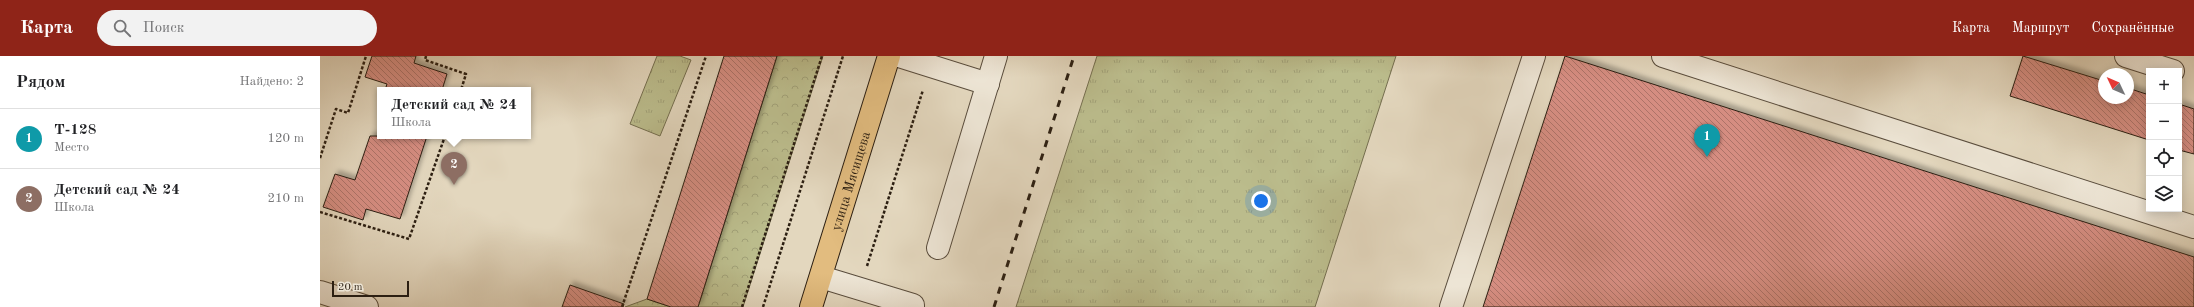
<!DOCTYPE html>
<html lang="ru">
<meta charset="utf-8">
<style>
body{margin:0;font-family:"Old Standard TT",serif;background:#f2f2f2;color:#202124}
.controls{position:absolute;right:12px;top:12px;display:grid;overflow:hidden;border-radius:0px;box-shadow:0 2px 10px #0003}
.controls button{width:36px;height:36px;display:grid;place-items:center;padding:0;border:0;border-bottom:1px solid #e0e0e0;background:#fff;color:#202124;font:20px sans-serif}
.compass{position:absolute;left:1778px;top:12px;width:36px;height:36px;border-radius:50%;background:#fff;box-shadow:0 2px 10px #0003;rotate:314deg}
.scale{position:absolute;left:12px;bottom:10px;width:77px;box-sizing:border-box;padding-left:4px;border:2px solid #2c1f12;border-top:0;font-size:11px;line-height:14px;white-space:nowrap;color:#2c1f12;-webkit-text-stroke:3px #ede5d5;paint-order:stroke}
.you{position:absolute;left:941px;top:145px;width:14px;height:14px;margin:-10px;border:3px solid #fff;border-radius:50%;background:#1a73e8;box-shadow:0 0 0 6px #1a73e833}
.badge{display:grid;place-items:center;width:26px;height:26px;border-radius:50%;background:#8f2418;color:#fff;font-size:13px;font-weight:700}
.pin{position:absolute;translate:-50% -33px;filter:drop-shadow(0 1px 2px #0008)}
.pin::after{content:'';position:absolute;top:21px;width:14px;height:12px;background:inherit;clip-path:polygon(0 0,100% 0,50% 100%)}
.popup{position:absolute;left:57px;top:31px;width:154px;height:52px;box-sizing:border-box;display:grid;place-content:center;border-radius:0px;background:#fff;filter:drop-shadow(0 1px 3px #0005);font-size:13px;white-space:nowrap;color:#757577}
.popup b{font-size:15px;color:#202124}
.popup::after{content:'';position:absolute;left:50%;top:100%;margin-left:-8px;border:8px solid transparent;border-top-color:#fff}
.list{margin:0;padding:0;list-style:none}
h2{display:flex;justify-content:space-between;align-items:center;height:52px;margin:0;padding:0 16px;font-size:17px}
h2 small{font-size:13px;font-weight:400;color:#757577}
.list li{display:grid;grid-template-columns:26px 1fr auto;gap:12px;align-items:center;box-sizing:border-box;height:60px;padding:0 16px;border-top:1px solid #e0e0e0}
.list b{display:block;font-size:15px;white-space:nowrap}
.list p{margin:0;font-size:13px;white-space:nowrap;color:#757577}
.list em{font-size:13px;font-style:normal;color:#757577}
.icon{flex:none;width:22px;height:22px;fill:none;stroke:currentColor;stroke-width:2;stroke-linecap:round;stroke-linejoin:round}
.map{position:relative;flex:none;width:1874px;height:251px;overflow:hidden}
header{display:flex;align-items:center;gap:24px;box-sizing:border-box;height:56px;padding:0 20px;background:#8f2418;color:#fff}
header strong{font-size:19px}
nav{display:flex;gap:22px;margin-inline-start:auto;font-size:14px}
.search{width:280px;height:36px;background:#f2f2f2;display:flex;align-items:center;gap:10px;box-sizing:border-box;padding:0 14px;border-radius:22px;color:#757577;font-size:15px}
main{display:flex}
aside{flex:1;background:#fff}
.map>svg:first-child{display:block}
</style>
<header>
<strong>Карта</strong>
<div class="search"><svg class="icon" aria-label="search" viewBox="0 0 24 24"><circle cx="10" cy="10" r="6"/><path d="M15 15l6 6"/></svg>Поиск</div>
<nav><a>Карта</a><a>Маршрут</a><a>Сохранённые</a></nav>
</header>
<main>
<aside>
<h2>Рядом<small>Найдено: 2</small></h2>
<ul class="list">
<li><span class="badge" style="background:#0f9aa8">1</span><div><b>Т-128</b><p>Место</p></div><em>120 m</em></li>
<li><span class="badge" style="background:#8d6e63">2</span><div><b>Детский сад № 24</b><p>Школа</p></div><em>210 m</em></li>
</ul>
</aside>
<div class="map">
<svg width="1874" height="251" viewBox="0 0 1874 251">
<defs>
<pattern id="grass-tufts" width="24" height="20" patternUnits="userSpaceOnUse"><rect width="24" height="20" fill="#bbbc8c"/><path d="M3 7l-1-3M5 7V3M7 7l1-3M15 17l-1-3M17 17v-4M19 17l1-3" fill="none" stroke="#a1a178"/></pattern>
<pattern id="forest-crowns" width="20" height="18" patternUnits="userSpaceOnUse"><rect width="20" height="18" fill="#bbbc8c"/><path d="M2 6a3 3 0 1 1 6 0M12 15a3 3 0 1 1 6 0" fill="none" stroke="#a1a178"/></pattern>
<pattern id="building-back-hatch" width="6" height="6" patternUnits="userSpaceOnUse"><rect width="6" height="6" fill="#d58d81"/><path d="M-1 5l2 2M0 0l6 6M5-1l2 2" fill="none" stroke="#ad7368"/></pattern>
<filter id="shadow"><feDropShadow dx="3.5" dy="-3.5" stdDeviation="2" flood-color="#0004"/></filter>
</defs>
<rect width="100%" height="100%" fill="#e3d7be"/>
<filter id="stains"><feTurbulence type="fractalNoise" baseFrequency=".005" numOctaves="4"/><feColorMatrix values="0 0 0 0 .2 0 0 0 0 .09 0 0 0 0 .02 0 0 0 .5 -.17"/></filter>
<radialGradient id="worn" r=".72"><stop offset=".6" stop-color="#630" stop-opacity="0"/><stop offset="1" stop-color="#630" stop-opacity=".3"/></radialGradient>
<g fill="url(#grass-tufts)" stroke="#746e4f">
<path d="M337 0H360L371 4 340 80 310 68Z"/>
<path d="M777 0H1076L995 251H696Z"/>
</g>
<g fill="url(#forest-crowns)" stroke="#746e4f">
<path d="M457 0H503L423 251H378Z"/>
<path d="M327 243 351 251H305Z"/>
</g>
<g fill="url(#building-back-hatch)" stroke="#2c1f12" filter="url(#shadow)">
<path d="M52 0H96L94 7 127 18 122 34H65L67 28 45 21Z"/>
<path d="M404 0H457L378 251H351L327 243Z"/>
<path d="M1245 0 1874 201V251H1163Z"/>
<path d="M1703 0 1784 25V42H1808V32L1829 39V84L1690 40Z"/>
<path d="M1859 48 1874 53V98L1859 94Z"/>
<path d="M50 80H107L80 163 46 153 43 164 3 151 15 118 35 124Z"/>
<path d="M250 229 304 248 303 251H242Z"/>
</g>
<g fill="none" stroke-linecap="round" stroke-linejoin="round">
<defs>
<g id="minor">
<path d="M579 0 668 28"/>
<path d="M1343 0 1874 171"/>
<path d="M1806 0 1853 15"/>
<path d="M618 192 676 0"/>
<path d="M501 221 593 249V251"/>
<path d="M0 236 47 251"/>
<path d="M1131 251 1214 0"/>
</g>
<g id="major">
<path id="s1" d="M491 251 569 0"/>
</g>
</defs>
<use href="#minor" stroke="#5a4d3d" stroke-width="24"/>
<use href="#major" stroke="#2c1f12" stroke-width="24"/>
<g stroke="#2c1f12" stroke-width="2.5" stroke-dasharray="3 2" stroke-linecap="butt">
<path d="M106 0 105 4 146 18 141 34"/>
<path d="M0 102 16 53 28 57 46 0"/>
<path d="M0 156 89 183 125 80"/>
<path d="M547 210 603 34"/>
<path d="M302 251 386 0"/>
<path d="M422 251 502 0"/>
<path d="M443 251 523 0"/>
</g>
<use href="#minor" stroke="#ede5d5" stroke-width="22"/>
<use href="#major" stroke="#e2bc7f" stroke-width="22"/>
<path stroke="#2c1f12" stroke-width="3" stroke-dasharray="7 7" stroke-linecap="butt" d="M674 251 754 0"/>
</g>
<g text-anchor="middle" stroke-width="3" stroke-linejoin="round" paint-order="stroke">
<g font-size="14" fill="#2c1f12" stroke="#ede5d5">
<text dy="5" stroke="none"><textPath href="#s1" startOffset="132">улица Мясищева</textPath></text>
</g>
</g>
<rect width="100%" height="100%" filter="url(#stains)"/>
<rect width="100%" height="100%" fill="url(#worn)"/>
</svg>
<div class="controls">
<button>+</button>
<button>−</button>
<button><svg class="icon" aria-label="locate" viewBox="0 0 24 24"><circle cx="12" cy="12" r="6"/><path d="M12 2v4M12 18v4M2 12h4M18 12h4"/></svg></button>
<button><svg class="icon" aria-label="layers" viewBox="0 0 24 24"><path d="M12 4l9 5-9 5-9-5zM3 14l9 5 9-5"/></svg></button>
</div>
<svg class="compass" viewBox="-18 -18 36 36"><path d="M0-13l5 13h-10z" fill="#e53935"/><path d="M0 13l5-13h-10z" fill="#757577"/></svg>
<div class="scale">20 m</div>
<div class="you"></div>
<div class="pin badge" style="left:1387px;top:101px;background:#0f9aa8">1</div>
<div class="pin badge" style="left:134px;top:129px;background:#8d6e63">2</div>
<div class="popup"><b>Детский сад № 24</b>Школа</div>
</div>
</main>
